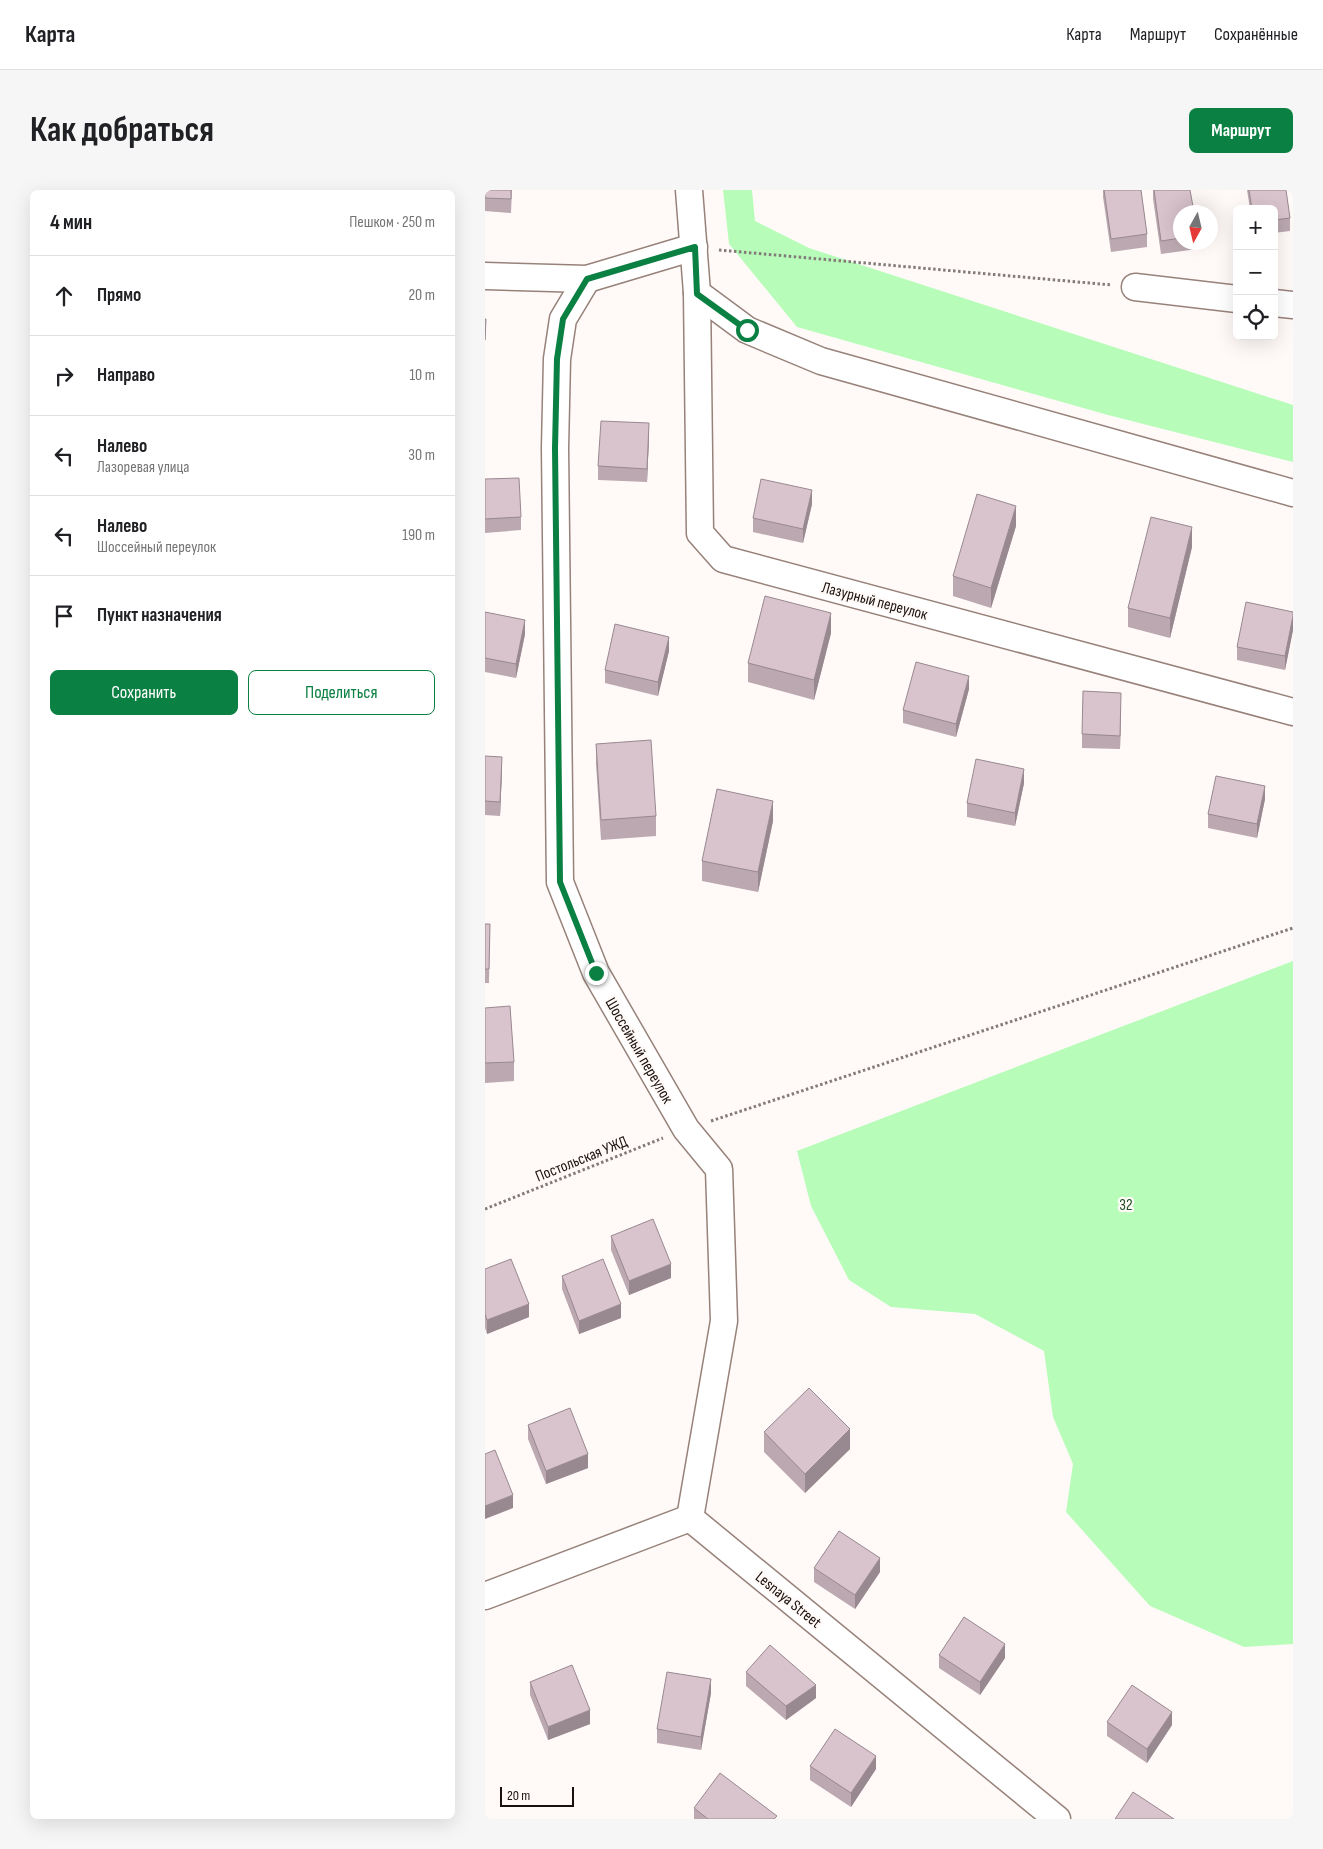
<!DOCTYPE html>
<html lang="ru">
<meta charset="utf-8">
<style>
body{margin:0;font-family:"Sofia Sans Condensed",sans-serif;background:#f6f6f6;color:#202124}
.controls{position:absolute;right:15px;top:15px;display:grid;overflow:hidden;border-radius:8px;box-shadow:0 5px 20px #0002}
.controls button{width:45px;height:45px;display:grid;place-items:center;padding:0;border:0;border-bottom:1px solid #e0e0e0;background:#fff;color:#202124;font:25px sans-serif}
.compass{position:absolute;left:688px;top:15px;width:45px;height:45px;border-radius:50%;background:#fff;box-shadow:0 5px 20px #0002;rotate:188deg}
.scale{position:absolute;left:15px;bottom:12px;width:74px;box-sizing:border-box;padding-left:5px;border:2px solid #18100d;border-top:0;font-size:14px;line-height:18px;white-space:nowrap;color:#18100d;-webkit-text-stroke:4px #fffaf8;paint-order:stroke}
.stop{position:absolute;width:15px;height:15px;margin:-11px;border:4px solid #0b8043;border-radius:50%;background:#fff}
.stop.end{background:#0b8043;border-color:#fff;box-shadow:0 1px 5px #0008}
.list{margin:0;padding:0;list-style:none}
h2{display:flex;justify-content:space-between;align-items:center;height:65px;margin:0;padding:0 20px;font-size:21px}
h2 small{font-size:16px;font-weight:400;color:#757577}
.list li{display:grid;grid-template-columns:32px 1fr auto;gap:15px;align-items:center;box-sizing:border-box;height:80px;padding:0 20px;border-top:1px solid #e0e0e0}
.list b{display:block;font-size:19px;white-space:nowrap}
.list p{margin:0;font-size:16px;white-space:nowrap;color:#757577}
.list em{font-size:16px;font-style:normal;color:#757577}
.actions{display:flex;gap:10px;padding:15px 20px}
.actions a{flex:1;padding:11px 0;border:1px solid #0b8043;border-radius:8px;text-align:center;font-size:18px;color:#0b8043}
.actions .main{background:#0b8043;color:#fff}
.icon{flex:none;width:28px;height:28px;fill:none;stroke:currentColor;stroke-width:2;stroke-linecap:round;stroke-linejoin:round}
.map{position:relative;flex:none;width:808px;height:1629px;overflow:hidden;border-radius:8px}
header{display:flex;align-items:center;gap:30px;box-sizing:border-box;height:70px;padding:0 25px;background:#fff;border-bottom:1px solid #e0e0e0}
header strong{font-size:24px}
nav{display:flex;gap:28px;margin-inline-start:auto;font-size:18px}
.intro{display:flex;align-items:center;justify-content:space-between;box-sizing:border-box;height:120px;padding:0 30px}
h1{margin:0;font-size:35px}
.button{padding:12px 22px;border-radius:8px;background:#0b8043;color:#fff;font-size:18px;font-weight:700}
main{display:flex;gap:30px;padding:0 30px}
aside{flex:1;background:#fff;border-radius:8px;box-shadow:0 5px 20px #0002}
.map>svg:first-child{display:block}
</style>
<header>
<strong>Карта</strong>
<nav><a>Карта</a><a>Маршрут</a><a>Сохранённые</a></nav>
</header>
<div class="intro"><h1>Как добраться</h1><a class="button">Маршрут</a></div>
<main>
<aside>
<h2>4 мин<small>Пешком · 250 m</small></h2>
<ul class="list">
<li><svg class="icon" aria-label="ahead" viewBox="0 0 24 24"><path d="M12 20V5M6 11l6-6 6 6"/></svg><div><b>Прямо</b></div><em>20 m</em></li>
<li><svg class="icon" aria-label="right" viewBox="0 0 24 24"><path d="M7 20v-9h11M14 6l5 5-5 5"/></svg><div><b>Направо</b></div><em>10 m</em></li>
<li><svg class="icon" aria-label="left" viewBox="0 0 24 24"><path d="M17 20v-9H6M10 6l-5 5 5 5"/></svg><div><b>Налево</b><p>Лазоревая улица</p></div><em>30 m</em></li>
<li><svg class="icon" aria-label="left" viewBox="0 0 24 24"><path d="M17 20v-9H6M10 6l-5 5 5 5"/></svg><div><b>Налево</b><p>Шоссейный переулок</p></div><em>190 m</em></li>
<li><svg class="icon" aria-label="arrive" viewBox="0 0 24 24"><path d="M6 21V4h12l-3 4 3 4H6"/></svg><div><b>Пункт назначения</b></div></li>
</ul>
<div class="actions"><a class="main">Сохранить</a><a>Поделиться</a></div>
</aside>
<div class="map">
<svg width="808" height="1629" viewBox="0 0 808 1629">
<rect width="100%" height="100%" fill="#fffaf8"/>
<g fill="#b8fcb9">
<path d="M238 0H267L270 31 324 58 808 215V272L623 225 312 137 244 54Z"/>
<path d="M808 771V1454L759 1457 665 1416 581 1322 588 1274 568 1227 559 1161 490 1124 406 1117 364 1090 326 1016 312 961Z"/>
</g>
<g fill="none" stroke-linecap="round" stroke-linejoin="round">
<defs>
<g id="minor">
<path d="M204 0 212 103 262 140 336 171 808 303"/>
<path d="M0 86 102 89 209 57"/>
<path d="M102 89 78 129 72 169 70 258 75 692 111 783 201 939 234 979 239 1131 205 1328"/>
<path d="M650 97 752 109"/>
<path d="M212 103 215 343 238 369 808 522"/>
<path d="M789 113 808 115"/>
<path d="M0 1406 205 1328 572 1629"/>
</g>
</defs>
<use href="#minor" stroke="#97827a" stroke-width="29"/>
<g stroke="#827b79" stroke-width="3" stroke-dasharray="2.5 2.5" stroke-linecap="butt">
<path d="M234 60 627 95"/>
<path d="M226 931 808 738"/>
<path d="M0 1019 178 948"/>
</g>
<use href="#minor" stroke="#fff" stroke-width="26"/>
</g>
<g fill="#bba8b0">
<path d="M0 0H27L26 23 0 21Z"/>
<path d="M618 0H656L662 44V57L626 62 618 7Z"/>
<path d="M668 0H705L696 22V52H712V59L676 64 668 9Z"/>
<path d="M762 0H801L805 28V41L789 43V19H765Z"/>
<path d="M164 247 162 292 113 290V276Z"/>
<path d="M0 289 36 327V340L0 343Z"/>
<path d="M327 314 318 353 268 342V328Z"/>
<path d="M531 336 506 418 468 406V386Z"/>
<path d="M707 357 685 448 643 437V418Z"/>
<path d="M0 422 40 444 31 488 0 482Z"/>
<path d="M808 422V440L800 480 752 470V457Z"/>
<path d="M346 443 329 510 263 492V473Z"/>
<path d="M184 461 173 506 120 493V480Z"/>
<path d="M484 499 471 547 418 533V520Z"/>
<path d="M636 517 635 559 597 558V544Z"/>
<path d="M111 554 171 626V646L116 650 111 574Z"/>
<path d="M0 566 17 581 15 626 0 625Z"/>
<path d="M539 593 530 636 482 627V613Z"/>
<path d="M780 609 772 648 723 638V624Z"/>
<path d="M288 631 273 702 217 691V671Z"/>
<path d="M0 734H5L4 793H0Z"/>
<path d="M0 818 29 872V891L0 893Z"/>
<path d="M126 1046 186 1088 144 1105 126 1060Z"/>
<path d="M0 1079 44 1127 2 1144 0 1138Z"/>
<path d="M77 1086 136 1128 94 1144 77 1099Z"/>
<path d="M43 1235 103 1278 61 1294 43 1249Z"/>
<path d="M279 1242 365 1259 320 1303 279 1262Z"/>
<path d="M329 1378 395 1382 370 1419 329 1392Z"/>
<path d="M454 1465 520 1468 495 1505 454 1478Z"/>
<path d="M261 1482 331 1508 301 1530 261 1496Z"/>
<path d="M45 1492 105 1534 63 1550 45 1505Z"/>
<path d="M226 1503 216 1560 172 1553V1539Z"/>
<path d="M622 1532 687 1535 662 1573 622 1546Z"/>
<path d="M325 1576 391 1579 366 1617 325 1590Z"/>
<path d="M209 1618 292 1629H209Z"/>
</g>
<g fill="#988890">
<path d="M164 233V247L162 292V279Z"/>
<path d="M327 300V314L318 353V339Z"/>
<path d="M531 316V336L506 418V398Z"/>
<path d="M707 337V357L685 448V428Z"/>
<path d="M346 423V443L329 510V490Z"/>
<path d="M808 426V440L800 480V466Z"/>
<path d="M40 430V444L31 488V474Z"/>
<path d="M184 447V461L173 506V492Z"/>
<path d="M484 486V499L471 547V534Z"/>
<path d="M636 503V517L635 559V546Z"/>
<path d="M17 567V581L15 626V612Z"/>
<path d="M539 579V593L530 636V623Z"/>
<path d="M780 596V609L772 648V634Z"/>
<path d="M288 611V631L273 702V682Z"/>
<path d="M186 1074V1088L144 1105V1091Z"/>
<path d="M44 1114V1127L2 1144V1130Z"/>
<path d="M136 1114V1128L94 1144V1131Z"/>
<path d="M365 1239V1259L320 1303V1284Z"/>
<path d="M103 1264V1278L61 1294V1281Z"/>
<path d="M28 1305V1318L0 1329V1316Z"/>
<path d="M395 1368V1382L370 1419V1405Z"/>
<path d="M520 1454V1468L495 1505V1492Z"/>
<path d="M226 1489V1503L216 1560V1547Z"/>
<path d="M331 1495V1508L301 1530V1516Z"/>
<path d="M105 1520V1534L63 1550V1537Z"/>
<path d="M687 1522V1535L662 1573V1559Z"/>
<path d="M391 1566V1579L366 1617V1603Z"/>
</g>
<g fill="#d9c3cd" stroke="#988890">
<path d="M0 0H26V9L0 8Z"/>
<path d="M619 0H656L662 44 626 49Z"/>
<path d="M669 0H705L709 22H696V48L676 51Z"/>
<path d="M764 0H801L805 28 789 30V19H767Z"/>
<path d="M0 129H1L0 150Z"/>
<path d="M116 231 164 233 162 279 113 276Z"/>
<path d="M34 288 36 327 0 329V289Z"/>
<path d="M276 289 327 300 318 339 268 328Z"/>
<path d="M492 304 531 316 506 398 468 386Z"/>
<path d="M666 327 707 337 685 428 643 418Z"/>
<path d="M280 406 346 423 329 490 263 473Z"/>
<path d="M761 412 808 422V426L800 466 752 457Z"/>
<path d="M0 422 40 430 31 474 0 468Z"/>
<path d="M130 434 184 447 173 492 120 480Z"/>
<path d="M431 472 484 486 471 534 418 520Z"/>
<path d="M598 501 636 503 635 546 597 544Z"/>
<path d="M166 550 171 626 116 630 111 554Z"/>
<path d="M0 566 17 567 15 612 0 611Z"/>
<path d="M491 569 539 579 530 623 482 613Z"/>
<path d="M731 586 780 596 772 634 723 624Z"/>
<path d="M232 599 288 611 273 682 217 671Z"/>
<path d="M0 734H5L4 779H0Z"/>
<path d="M25 816 29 872 0 873V818Z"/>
<path d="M168 1029 186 1074 144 1091 126 1046Z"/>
<path d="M26 1069 44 1114 2 1130 0 1124V1079Z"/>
<path d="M118 1069 136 1114 94 1131 77 1086Z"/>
<path d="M324 1198 365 1239 320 1284 279 1242Z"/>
<path d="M85 1218 103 1264 61 1281 43 1235Z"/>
<path d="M10 1260 28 1305 0 1316V1264Z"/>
<path d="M354 1341 395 1368 370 1405 329 1378Z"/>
<path d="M479 1427 520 1454 495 1492 454 1465Z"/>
<path d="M285 1455 331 1495 301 1516 261 1482Z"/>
<path d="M87 1475 105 1520 63 1537 45 1492Z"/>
<path d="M182 1482 226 1489 216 1547 172 1539Z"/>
<path d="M647 1495 687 1522 662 1559 622 1532Z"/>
<path d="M350 1539 391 1566 366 1603 325 1576Z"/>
<path d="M235 1583 292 1626 289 1629H223L209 1618Z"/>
<path d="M648 1602 689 1629H630Z"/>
</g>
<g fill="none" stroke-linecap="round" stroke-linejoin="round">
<path stroke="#0b8043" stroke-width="6" d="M111 783 75 692 70 258 72 169 78 129 102 89 210 57 212 104 262 140"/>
</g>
<g text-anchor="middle" stroke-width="4.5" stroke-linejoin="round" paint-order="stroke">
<g font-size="16" fill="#18100d" stroke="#fffaf8">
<text transform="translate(390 410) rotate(15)" y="6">Лазурный переулок</text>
<text transform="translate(155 860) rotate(60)" y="6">Шоссейный переулок</text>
<text transform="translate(96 968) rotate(-22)" y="6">Постольская УЖД</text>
<text transform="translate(304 1409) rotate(39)" y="6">Lesnaya Street</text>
</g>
<g font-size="16" fill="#1c5020" stroke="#fffaf8">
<text x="641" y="1020">32</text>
</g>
</g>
</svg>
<div class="controls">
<button>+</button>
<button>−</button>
<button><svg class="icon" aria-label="locate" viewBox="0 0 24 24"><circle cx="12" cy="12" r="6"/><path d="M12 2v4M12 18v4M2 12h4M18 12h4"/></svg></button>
</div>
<svg class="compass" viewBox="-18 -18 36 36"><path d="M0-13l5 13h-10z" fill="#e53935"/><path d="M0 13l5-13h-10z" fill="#757577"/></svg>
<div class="scale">20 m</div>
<div class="stop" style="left:262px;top:140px"></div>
<div class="stop end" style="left:111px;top:783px"></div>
</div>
</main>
